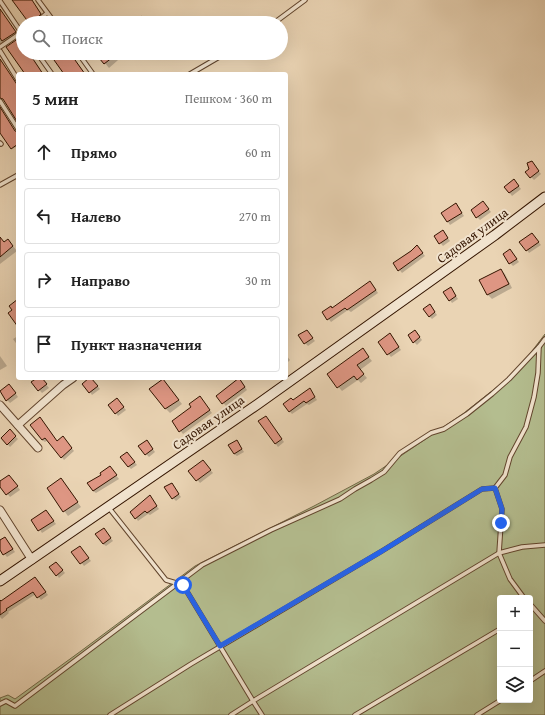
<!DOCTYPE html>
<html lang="ru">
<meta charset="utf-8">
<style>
body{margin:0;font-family:"Gentium Book Plus",serif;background:#f2f2f2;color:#222}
.controls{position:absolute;right:12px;bottom:12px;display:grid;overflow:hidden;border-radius:4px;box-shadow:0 4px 16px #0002}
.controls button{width:36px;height:36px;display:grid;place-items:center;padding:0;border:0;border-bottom:1px solid #e0e0e0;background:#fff;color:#222;font:20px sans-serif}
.stop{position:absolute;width:12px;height:12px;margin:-9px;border:3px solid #2563eb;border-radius:50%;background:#fff}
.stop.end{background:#2563eb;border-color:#fff;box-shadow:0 1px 4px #0008}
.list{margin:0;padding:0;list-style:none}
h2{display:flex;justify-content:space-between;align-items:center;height:52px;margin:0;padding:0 16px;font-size:17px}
h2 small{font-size:13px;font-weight:400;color:#767676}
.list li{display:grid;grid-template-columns:26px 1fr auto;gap:12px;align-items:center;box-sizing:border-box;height:56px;margin:0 8px 8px;padding:0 8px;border:1px solid #e0e0e0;border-radius:4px}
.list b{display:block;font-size:15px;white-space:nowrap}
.list em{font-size:13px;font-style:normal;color:#767676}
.icon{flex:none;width:22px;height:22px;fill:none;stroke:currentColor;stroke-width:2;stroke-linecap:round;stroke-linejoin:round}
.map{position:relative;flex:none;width:545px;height:715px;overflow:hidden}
.search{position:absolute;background:#fff;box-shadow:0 4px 16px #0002;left:16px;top:16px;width:272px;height:44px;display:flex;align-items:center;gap:10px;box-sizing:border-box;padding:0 14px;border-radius:22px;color:#767676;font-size:15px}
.panel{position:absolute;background:#fff;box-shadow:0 4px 16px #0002;left:16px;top:72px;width:272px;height:308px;border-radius:4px}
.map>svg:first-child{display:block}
</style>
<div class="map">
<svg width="545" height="715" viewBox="0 0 545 715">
<rect width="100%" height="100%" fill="#ead4b4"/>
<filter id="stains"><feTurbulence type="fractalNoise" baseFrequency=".005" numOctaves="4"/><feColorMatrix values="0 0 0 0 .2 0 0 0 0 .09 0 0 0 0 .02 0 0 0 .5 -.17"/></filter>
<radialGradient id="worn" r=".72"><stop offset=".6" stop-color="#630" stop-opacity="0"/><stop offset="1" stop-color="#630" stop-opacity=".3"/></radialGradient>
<path fill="#b4bd8f" stroke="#746948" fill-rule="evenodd" d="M545 334V715H0V698L8 695 15 699 81 651 195 566 314 506 374 474 464 413 516 372ZM500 598H530V700H500Z"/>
<g fill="#0003">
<path d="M13 0H31L42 14 33 23H30Z"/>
<path d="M0 10 16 34 0 45Z"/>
<path d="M45 20 47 23H41Z"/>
<path d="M97 53H126L109 68Z"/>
<path d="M0 108 15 132 18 133V146L12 149 0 132Z"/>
<path d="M534 165 541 174 534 180 526 172Z"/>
<path d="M514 180 521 189 512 196 505 187Z"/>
<path d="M483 202 491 212 480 220 477 217Z"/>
<path d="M458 207 464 216 450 225 442 213Z"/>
<path d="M445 234 450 241 443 246 435 237Z"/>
<path d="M532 234 541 245 529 253 527 250Z"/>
<path d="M8 240 17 251 0 264V241L4 243Z"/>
<path d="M417 246 425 256 402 273 394 263Z"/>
<path d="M510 250 519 262 513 266 510 263Z"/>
<path d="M501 270 505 274 512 288 492 299 488 295Z"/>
<path d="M373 285 378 293 351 312 348 310 331 322 324 313 332 309Z"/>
<path d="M453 291 458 299 452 303 450 300Z"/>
<path d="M430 305 437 315 432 319 429 316Z"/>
<path d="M415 331 422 340 417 345 414 342Z"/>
<path d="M309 334 315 341 308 346 305 343Z"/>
<path d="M18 336V346L13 339Z"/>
<path d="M392 337 401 350 391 357 379 342Z"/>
<path d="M366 354 372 361 360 370 367 378 361 383 358 380 342 391 328 375Z"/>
<path d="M286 355 290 360 286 364Z"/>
<path d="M0 356 7 366 0 370Z"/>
<path d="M38 378H41L49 388 42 393 33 383Z"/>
<path d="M163 380 182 404 170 413 165 408Z"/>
<path d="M93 381 100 389 92 395 90 392Z"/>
<path d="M242 382 247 390 226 406 217 396Z"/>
<path d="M12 388 18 397 10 403 7 400Z"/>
<path d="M312 392 317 400 309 405 307 404 292 414 284 405Z"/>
<path d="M200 397 212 413 183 434 173 422 193 407Z"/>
<path d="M119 402 126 410 118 416 116 413Z"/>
<path d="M268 420 284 442 278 447 260 422Z"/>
<path d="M31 425 57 442 65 440 74 451 64 460 48 440 45 442 42 440Z"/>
<path d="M10 431 18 439 10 447 2 438Z"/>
<path d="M237 441 244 452 237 456 234 454Z"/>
<path d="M149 444 155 452 149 457 146 454Z"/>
<path d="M130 456 137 465 131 469 128 466Z"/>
<path d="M203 461 213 473 200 483 190 471Z"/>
<path d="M112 470 119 479 96 493 93 491Z"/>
<path d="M12 479 20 490 10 497 0 485V482Z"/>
<path d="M61 480 81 507 68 516 48 489Z"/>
<path d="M174 487 181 497 176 501 173 498Z"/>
<path d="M150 497 159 509 150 515 148 514 138 521 136 518Z"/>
<path d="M46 511 56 524 42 533 33 520Z"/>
<path d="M106 532 113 541 106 546 103 544Z"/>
<path d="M7 541 15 552 7 557 0 549V542Z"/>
<path d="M82 550 91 561 84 566 73 552Z"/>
<path d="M59 566 65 573 59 578 57 575Z"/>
<path d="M38 581 48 595 41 600 36 594 8 612 9 613 2 619 0 617V603Z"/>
</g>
<g fill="#de9683" stroke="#341500">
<path d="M12 0H32L41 14 32 23H29Z"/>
<path d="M0 9 16 32 2 41 0 38Z"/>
<path d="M142 16 148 23H134Z"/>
<path d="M19 38 23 44V53H29L43 74H25L6 47Z"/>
<path d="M49 53H70L85 74H64Z"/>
<path d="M95 53H118L104 64Z"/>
<path d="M0 59 18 86V123L3 99 0 98Z"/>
<path d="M0 107 15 131 18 132V144L11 149 0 133Z"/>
<path d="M532 161 539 171 530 178 525 172 529 169 527 163Z"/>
<path d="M514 179 519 186 509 193 504 187Z"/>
<path d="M483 201 489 209 476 218 471 210Z"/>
<path d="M456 203 462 213 447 222 441 213Z"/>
<path d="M443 230 448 238 439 244 434 236Z"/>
<path d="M532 233 539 242 526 251 519 242Z"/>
<path d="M0 237 4 242 8 239 13 246 0 257Z"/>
<path d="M417 245 423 253 398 271 393 263 411 251Z"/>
<path d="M510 249 517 259 509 264 503 254Z"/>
<path d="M501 269 509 284 487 295 479 280Z"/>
<path d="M370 281 376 290 347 310 345 308 327 320 322 312 331 306 332 308Z"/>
<path d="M451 287 456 296 449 301 443 292Z"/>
<path d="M18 299V327L8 313 12 310 9 306Z"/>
<path d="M430 304 435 312 429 317 423 309Z"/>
<path d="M307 330 313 338 304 344 298 335Z"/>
<path d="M415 330 420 337 413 343 408 335Z"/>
<path d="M390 333 399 347 387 355 378 342Z"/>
<path d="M363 348 369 357 357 365 364 374 357 380 354 376 337 388 327 374Z"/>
<path d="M37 378H42L47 384 38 391 31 382Z"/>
<path d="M89 378H91L98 386 89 393 82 384Z"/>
<path d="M239 378 245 387 222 404 216 396Z"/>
<path d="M163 379 179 400 165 409 149 389Z"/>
<path d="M9 384 16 393 6 401 0 391Z"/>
<path d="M310 388 315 397 306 403 304 401 289 412 283 404 291 398 293 400Z"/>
<path d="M200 396 210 410 179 432 172 421 191 407 189 404Z"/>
<path d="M117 398 124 407 115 414 108 405Z"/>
<path d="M266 416 282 439 275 444 258 421Z"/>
<path d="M40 417 57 441 63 436 72 448 61 458 45 438 42 440 30 425Z"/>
<path d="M10 429 16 436 7 445 1 438Z"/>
<path d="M147 440 153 449 145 455 138 446Z"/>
<path d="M237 440 242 449 234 454 228 445Z"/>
<path d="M127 452 135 462 128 467 120 457Z"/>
<path d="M203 460 211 470 196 481 188 471Z"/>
<path d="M110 466 117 475 93 491 87 483 101 475 100 473Z"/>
<path d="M9 475 18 486 6 495 0 487V481Z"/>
<path d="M61 478 78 502 63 512 47 488Z"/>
<path d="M172 483 179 494 172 499 164 487Z"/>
<path d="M150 495 157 506 147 513 145 511 135 519 130 512Z"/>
<path d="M46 510 54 521 38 531 31 520Z"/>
<path d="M104 528 111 538 103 544 95 534Z"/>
<path d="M5 537 13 549 3 555 0 550V540Z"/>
<path d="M80 546 89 558 80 564 71 552Z"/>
<path d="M56 562 63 570 56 576 49 567Z"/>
<path d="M35 577 46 592 37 598 33 592 6 609 7 610 0 615V600L1 601Z"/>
</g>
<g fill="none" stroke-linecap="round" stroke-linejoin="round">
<defs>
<g id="service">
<path d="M38 0 55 23"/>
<path d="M0 1 23 35"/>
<path d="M35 23 47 13"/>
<path d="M274 23 305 0"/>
<path d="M0 47 22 32"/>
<path d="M0 51 18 80"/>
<path d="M37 53 52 74"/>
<path d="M78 53 93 74"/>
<path d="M190 74 226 53"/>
<path d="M0 101 18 129"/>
<path d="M0 143 1 144"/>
<path d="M0 185 18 175"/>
<path d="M109 508 166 580 183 585 253 701 231 715"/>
<path d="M524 598 510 579 499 553 502 509 495 488 505 475 510 457 526 427 534 397 538 373 539 347 545 339"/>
<path d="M530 604 545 621"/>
<path d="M530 681 545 671"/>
<path d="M0 704 6 701 15 706 202 565 271 530 340 499 355 489 371 480 384 472 400 453 431 433 444 429 467 414 492 394 509 379 539 347"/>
<path d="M110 715 191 664 382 551 482 489 495 488"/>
<path d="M262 715 253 701 499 553 522 547 545 545"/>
<path d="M355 715 500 629"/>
<path d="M477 715 501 700"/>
</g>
<g id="minor">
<path d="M0 405 38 448"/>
<path d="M18 425 63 385 73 378"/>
<path d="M0 510 32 560"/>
</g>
<path id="secondary" d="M0 581 258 404 495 235 545 197"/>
</defs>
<use href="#service" stroke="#62452d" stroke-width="5.5"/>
<use href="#minor" stroke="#62452d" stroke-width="9"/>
<use href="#secondary" stroke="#341500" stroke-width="11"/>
<use href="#service" stroke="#f1e3ce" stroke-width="3.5"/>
<use href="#minor" stroke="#f1e3ce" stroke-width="7"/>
<use href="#secondary" stroke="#f1e3ce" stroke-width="9"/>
</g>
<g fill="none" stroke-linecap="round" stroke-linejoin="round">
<path stroke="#2563eb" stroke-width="5" d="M183 585 220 646 382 551 482 489 495 488 502 509 501 523"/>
</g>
<g text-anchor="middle" stroke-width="4" stroke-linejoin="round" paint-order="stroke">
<g font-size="13" fill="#341500" stroke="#f1e3ce">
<text transform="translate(472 235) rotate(-36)" y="5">Садовая улица</text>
<text transform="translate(208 422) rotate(-35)" y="5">Садовая улица</text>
</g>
</g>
<rect width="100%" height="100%" filter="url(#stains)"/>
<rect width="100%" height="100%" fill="url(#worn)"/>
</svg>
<div class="controls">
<button>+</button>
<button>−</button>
<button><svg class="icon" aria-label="layers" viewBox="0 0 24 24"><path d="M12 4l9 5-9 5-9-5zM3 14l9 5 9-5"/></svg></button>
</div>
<div class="stop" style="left:183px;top:585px"></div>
<div class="stop end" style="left:501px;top:523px"></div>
<div class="search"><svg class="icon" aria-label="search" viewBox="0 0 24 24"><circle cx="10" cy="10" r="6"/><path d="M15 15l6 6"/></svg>Поиск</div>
<section class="panel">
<h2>5 мин<small>Пешком · 360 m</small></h2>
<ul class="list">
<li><svg class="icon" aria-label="ahead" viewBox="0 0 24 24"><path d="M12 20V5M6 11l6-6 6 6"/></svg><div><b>Прямо</b></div><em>60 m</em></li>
<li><svg class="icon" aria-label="left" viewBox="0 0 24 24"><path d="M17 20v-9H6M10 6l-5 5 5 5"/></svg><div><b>Налево</b></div><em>270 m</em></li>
<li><svg class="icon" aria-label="right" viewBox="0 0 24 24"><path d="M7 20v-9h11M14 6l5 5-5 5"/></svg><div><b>Направо</b></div><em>30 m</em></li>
<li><svg class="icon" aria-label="arrive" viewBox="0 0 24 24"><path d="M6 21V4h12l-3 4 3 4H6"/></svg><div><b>Пункт назначения</b></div></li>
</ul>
</section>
</div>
